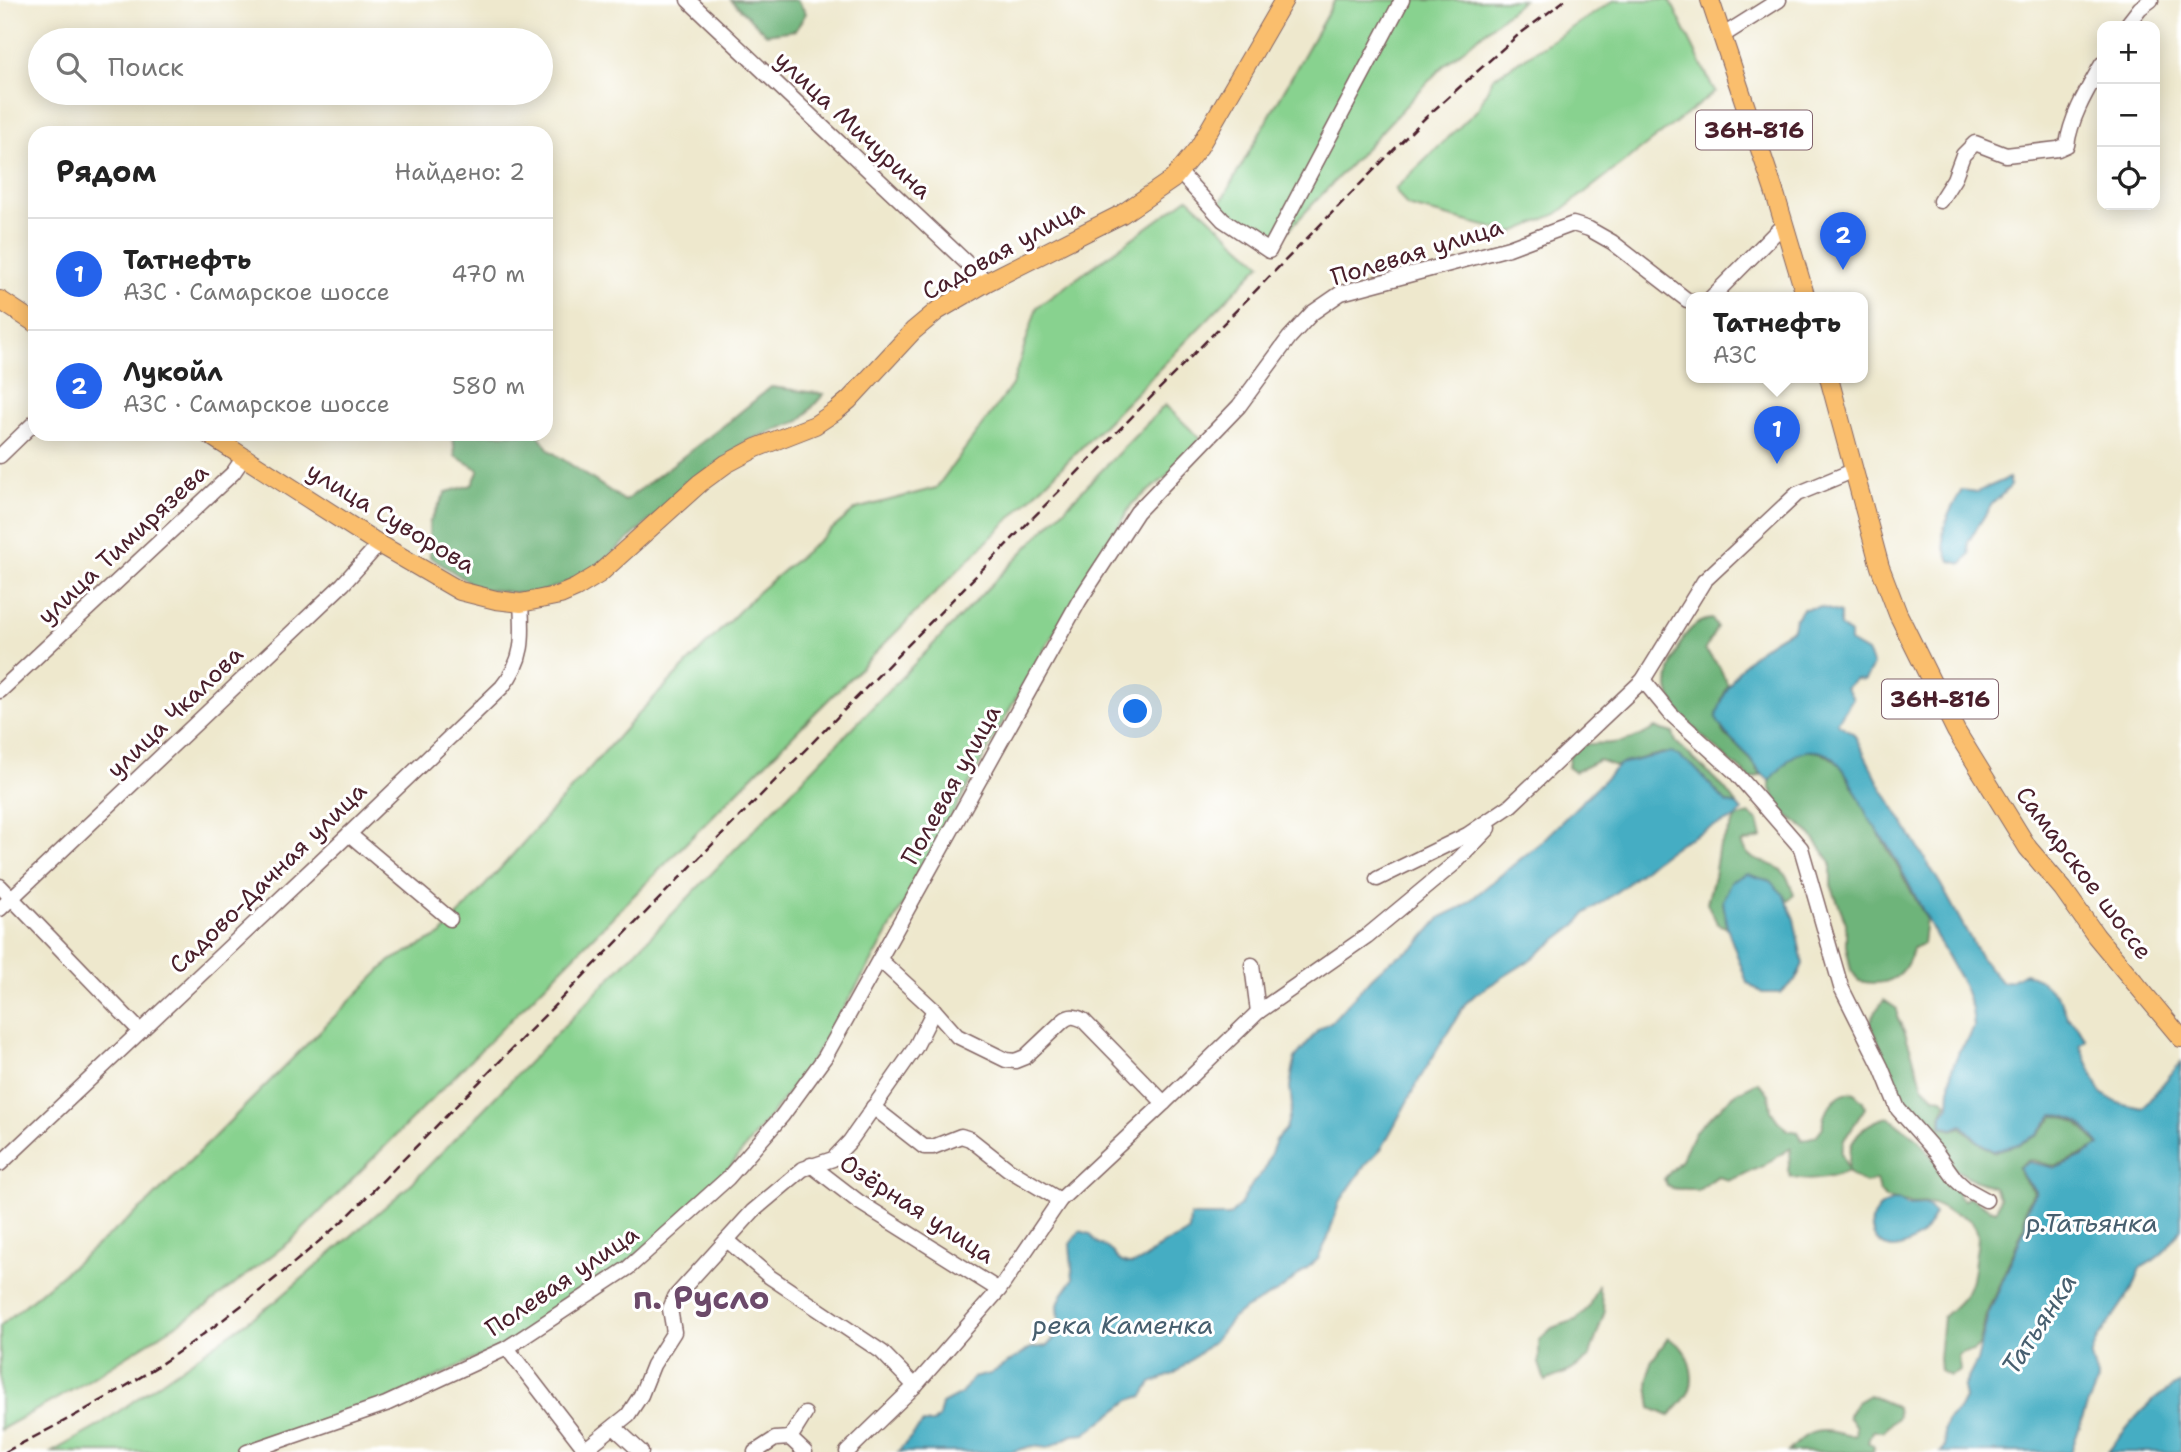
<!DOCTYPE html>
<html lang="ru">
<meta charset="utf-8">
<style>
body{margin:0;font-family:"Shantell Sans",sans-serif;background:#f2f2f2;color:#222}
.controls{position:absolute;right:21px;top:21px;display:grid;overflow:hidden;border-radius:14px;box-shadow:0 4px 18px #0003}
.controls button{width:63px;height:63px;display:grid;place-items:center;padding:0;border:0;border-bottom:2px solid #e0e0e0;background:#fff;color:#222;font:35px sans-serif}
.you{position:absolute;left:1136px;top:712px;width:24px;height:24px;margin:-18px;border:5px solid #fff;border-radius:50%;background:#1a73e8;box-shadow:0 0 0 10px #1a73e833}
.badge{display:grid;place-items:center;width:46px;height:46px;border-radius:50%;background:#2563eb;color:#fff;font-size:23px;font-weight:700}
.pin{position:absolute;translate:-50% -58px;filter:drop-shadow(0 2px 4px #0008)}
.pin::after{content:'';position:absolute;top:37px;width:24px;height:21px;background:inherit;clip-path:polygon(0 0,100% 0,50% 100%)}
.popup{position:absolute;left:1686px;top:292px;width:182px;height:91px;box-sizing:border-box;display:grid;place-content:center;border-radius:14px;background:#fff;filter:drop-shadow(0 2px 5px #0005);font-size:23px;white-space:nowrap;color:#767676}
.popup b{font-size:26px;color:#222}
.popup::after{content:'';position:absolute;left:50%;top:100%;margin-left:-14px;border:14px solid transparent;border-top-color:#fff}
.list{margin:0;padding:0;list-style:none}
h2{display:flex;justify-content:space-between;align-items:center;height:91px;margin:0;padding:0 28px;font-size:30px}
h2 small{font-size:23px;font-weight:400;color:#767676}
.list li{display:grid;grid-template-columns:46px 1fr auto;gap:21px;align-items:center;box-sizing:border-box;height:112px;padding:0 28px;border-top:2px solid #e0e0e0}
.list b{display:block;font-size:26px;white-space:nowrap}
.list p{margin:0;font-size:23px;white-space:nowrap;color:#767676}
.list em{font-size:23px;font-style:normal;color:#767676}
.icon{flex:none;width:38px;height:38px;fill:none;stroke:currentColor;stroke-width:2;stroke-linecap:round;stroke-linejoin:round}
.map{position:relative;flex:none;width:2181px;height:1452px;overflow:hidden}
.search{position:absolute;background:#fff;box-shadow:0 4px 18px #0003;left:28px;top:28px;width:525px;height:77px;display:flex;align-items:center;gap:18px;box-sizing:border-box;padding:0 24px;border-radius:38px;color:#767676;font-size:26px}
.panel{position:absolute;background:#fff;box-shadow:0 4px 18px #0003;left:28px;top:126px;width:525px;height:315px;border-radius:21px}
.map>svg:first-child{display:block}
</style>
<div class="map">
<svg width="2181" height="1452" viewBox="0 0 2181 1452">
<rect width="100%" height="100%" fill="#fff"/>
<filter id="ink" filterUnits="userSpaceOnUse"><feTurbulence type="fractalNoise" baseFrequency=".0143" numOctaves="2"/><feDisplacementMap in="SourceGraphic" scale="14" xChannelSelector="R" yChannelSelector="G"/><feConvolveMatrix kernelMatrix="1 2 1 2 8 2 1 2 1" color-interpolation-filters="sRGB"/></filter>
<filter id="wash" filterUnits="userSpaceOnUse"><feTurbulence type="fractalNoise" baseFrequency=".00686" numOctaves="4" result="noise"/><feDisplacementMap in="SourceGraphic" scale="28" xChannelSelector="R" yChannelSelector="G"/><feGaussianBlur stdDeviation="1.57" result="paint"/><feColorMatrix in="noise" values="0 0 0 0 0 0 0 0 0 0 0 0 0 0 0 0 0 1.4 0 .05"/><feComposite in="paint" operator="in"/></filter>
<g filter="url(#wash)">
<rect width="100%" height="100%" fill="#eee8cd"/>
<g fill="#88d28f" stroke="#69785d" stroke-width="2">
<path d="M1335 0H1523L1441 68 1280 239 1218 207Z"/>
<path d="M1615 0H1670L1715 92 1557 214 1512 233 1407 206 1395 189 1478 109 1493 78Z"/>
<path d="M1188 198 1261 264 1132 397 816 712 292 1240 206 1306 76 1388 0 1430V1326L149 1202 390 961 441 935 638 714 757 593 856 509 936 488 1012 385 1037 307Z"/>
<path d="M1165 405 1202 440 1166 477 1132 504 1027 678 875 956 806 1070 712 1190 623 1266 513 1340 389 1400 235 1452H52L95 1428 275 1302 409 1186Z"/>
</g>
<g fill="#6eb47a" stroke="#5c6a52" stroke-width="2">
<path d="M731 0H797L806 13 796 30 766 34Z"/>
<path d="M771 387 824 394 800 421 745 442 696 480 589 574 534 595 478 588 430 557 429 523 446 492 472 485 479 470 455 456 453 434H538L549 450 625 501 727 423Z"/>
<path d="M1712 619 1717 627 1705 650 1719 666 1728 685 1721 701 1722 731 1751 760 1761 775 1751 779C1730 760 1669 714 1668 687 1668 675 1673 660 1678 650 1684 634 1695 621 1712 619Z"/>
<path d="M1655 728 1673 733 1676 742 1724 788 1737 805 1727 803 1693 766 1663 753 1620 764 1618 767 1599 760 1575 772 1568 767 1570 754C1586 740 1592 745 1612 743 1628 742 1642 736 1655 728Z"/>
<path d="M1801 751C1819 750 1829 754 1842 767L1926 918 1923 944 1913 948C1906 977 1888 988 1859 981L1851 970 1846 946V923L1831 885V862L1809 832 1781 810 1770 787V781L1786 760Z"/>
<path d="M1749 814 1758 821 1762 838 1741 843C1752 869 1771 857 1785 874 1789 879 1791 889 1794 895L1786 901 1784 895 1723 901 1727 928 1717 923 1707 903 1714 877 1718 850 1736 818Z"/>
<path d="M1884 1000 1897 1009V1017L1905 1033 1923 1086 1934 1097 1943 1098 1947 1103 1941 1115V1127L1953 1130 1961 1127 1977 1141 1993 1152 2019 1144 2038 1135 2054 1116C2075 1116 2086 1131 2099 1146 2086 1153 2073 1160 2058 1165 2042 1169 2033 1150 2018 1168L2022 1178 2034 1191 2025 1209 2024 1227 1986 1315 1979 1346 1973 1351 1964 1352 1958 1356 1960 1371 1950 1376 1940 1371 1939 1358 1943 1317C1965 1298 1973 1290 1975 1259 1976 1248 1981 1237 1975 1227 1969 1215 1957 1216 1948 1211 1941 1208 1936 1204 1928 1203 1921 1203 1913 1205 1906 1203 1898 1201 1893 1199 1885 1198L1879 1191 1876 1180 1865 1183 1853 1177 1848 1171C1830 1178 1811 1183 1791 1177L1788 1171 1791 1148 1759 1168 1728 1181 1718 1176 1697 1191C1685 1186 1679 1192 1667 1186L1664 1179 1681 1160 1695 1131 1736 1093 1758 1082 1769 1094 1771 1111 1778 1121 1788 1130 1798 1132 1802 1140 1816 1136 1823 1127C1821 1116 1832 1099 1843 1094 1846 1092 1850 1093 1854 1093L1863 1101 1865 1108 1844 1140 1841 1153 1848 1169C1849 1163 1849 1157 1850 1151 1853 1132 1871 1121 1888 1117L1917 1138 1959 1191 1958 1196 1964 1200 1970 1197 1989 1209 1996 1211 2000 1197 1994 1187 1976 1181 1952 1168 1913 1117 1903 1102 1870 1022 1877 1009Z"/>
<path d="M1598 1286 1605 1311 1589 1358 1570 1371 1545 1381 1539 1363V1340L1552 1328 1576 1320 1588 1308Z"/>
<path d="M1668 1338C1680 1345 1685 1349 1689 1362 1698 1389 1686 1398 1669 1416L1651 1408 1648 1385 1651 1362Z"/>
<path d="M1869 1395 1897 1407 1898 1417 1883 1431H1872L1868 1442 1874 1447 1873 1452H1788C1802 1437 1811 1428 1834 1432 1843 1434 1846 1437 1856 1435L1855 1425 1848 1417 1857 1402Z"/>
</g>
<g fill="#44adc3" stroke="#476677" stroke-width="2">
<path d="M2009 478 2011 486 1992 504 1968 542 1970 555 1962 564 1950 561C1948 556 1945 550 1944 545 1940 526 1953 505 1962 490L1977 492Z"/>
<path d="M1820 607 1840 613V626L1850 634V642L1867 652 1873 665 1865 680 1855 679 1846 688 1853 698 1837 723 1854 734 1880 785 1941 885 1981 958 2001 982 2011 981 2025 973 2039 979 2061 1000 2067 1017 2077 1026 2086 1039 2080 1046 2101 1093 2118 1103 2143 1108 2181 1062V1228C2170 1248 2160 1258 2140 1268L2132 1289 2098 1339 2091 1357 2098 1381 2087 1406 2071 1452H1941L1945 1447 1944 1430 1947 1420 1960 1408 1965 1399 1963 1388 1977 1361 1988 1315 2025 1228 2027 1209 2036 1191 2023 1177 2019 1168 2029 1162 2056 1168 2083 1156 2100 1145C2086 1129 2076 1114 2053 1115L2037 1135 2018 1144 1993 1151 1977 1140 1962 1125 1953 1129 1942 1126V1115L1949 1105 1951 1072 1959 1051 1969 1038 1974 1026 1972 1009 1964 986C1937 941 1915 893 1889 848 1882 837 1875 827 1868 817 1859 800 1845 762 1827 754 1798 743 1787 761 1770 781 1761 775 1758 769 1752 761 1740 745 1724 736 1716 718 1729 673 1752 650 1793 629L1795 619 1803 609Z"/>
<path d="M1672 752 1693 766 1727 803 1737 805 1742 811 1736 818 1707 829 1681 842 1654 861 1626 885 1585 914 1577 924 1527 962 1476 994 1465 1004 1419 1080 1382 1148 1366 1164 1339 1203 1328 1238 1318 1259 1279 1291 1243 1310 1232 1319 1214 1341 1174 1374 1151 1383 1143 1396 1130 1400 1085 1434 1073 1435 1048 1448 1032 1446 1011 1452H898L923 1423H933L939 1417 942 1404 961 1394 973 1378 990 1374 1031 1348 1047 1346 1060 1332 1058 1305 1062 1295 1073 1279 1070 1244 1080 1231 1090 1234C1098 1247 1100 1242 1110 1250 1114 1253 1117 1260 1122 1262 1140 1271 1151 1250 1165 1243 1174 1239 1181 1238 1189 1231L1190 1216H1229L1240 1205 1254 1181 1264 1171 1276 1140 1286 1129 1292 1106 1290 1087 1295 1058 1318 1030 1332 1021 1372 977 1387 963 1416 946 1441 917 1462 907 1540 843 1620 764Z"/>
<path d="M1747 874 1770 881 1784 895 1794 919 1803 964 1795 981 1780 993H1762L1747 982 1727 928 1723 901 1731 881Z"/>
<path d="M1898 1200 1906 1206 1927 1205 1935 1214C1931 1221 1926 1231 1920 1236 1874 1275 1850 1206 1898 1200Z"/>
<path d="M2181 1383V1452H2108C2129 1425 2149 1397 2181 1383Z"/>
</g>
</g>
<g filter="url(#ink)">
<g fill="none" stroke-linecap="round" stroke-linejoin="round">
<defs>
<g id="minor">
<path d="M688 0 987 282"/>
<path d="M2126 26 2140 8 2151 0"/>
<path d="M1722 36 1779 0"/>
<path d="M1180 173 1223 220 1269 251 1402 0"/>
<path d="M1940 201 1954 179 1963 155 1975 143 2006 155 2058 149 2067 145C2071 116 2088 89 2102 64"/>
<path d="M1711 298 1784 224"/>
<path d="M0 456 35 422"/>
<path d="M1643 680 1671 714 1735 772 1801 848 1841 987 1881 1067 1898 1109 1936 1152 1956 1180 1966 1189 1986 1200"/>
<path d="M0 691 233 473 244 457"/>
<path d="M349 834 450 919"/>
<path d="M1377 879 1467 835 1510 806 1643 680 1704 581 1797 494 1855 470"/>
<path d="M0 886 140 1031"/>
<path d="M0 909 343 584 379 544"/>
<path d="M880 960 934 1010 957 1036 1006 1060 1015 1061 1025 1057 1063 1021C1070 1015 1075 1016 1083 1020L1164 1103"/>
<path d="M1258 1012 1367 936 1455 863 1489 828"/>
<path d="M873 1107 924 1147H933L961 1136 970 1139 1008 1169 1060 1200"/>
<path d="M0 1164 349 834 502 687C525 659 523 636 521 603"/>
<path d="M811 1165 859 1202 999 1290"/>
<path d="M727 1240 770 1277 882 1352 915 1386"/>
<path d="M507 1348 585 1449"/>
<path d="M614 1427 641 1452"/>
<path d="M790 1438 805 1452"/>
<path d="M247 1452 386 1404 507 1348 628 1268 728 1178 782 1116 825 1057 1079 601 1137 512 1239 406 1289 338 1312 313 1341 293 1509 248 1573 224 1589 229 1612 242 1687 300 1691 301"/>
<path d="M582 1452 628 1415 641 1395 653 1365 674 1332 670 1309 675 1297 753 1211 803 1169 833 1159 850 1141 915 1048 934 1010"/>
<path d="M755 1452 775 1439 790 1438 805 1414"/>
<path d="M847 1452 915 1386 999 1290 1060 1200 1164 1103 1258 1012 1252 965"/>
</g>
<g id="major">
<path d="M1710 0 1776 197 1806 298"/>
<path d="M0 300 35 323"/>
<path d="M1829 378 1880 567 1898 614 1956 731 2028 848 2063 889 2096 936 2181 1038"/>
<path d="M208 434 379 544 460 591 496 600 521 603 560 595 576 588 599 574 700 483 726 464 756 448 815 425 836 411 849 400 913 331 937 311 987 282 1122 214 1173 179 1199 147 1284 0"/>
</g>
</defs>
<use href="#minor" stroke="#836564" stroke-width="17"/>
<use href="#major" stroke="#836564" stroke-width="20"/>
<use href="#minor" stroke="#fff" stroke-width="14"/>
<use href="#major" stroke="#fabe6d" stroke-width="18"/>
<path stroke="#4a1f2b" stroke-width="2.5" stroke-dasharray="10 5" stroke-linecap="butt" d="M5 1452C54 1427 104 1401 150 1371 221 1325 286 1271 349 1215L1425 118 1517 36 1565 0"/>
</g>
</g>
<g text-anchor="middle" stroke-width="6" stroke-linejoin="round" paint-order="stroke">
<g fill="#fff" stroke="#80626b" stroke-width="2">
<rect x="1696" y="110.5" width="116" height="39" rx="5"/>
<rect x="1882" y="679.5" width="116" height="39" rx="5"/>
</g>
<g font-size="23" font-weight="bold" fill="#4a1f2b">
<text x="1754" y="138">36Н-816</text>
<text x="1940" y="707">36Н-816</text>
</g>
<g font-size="24" fill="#4a1f2b" stroke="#fff">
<text transform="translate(853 125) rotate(43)" y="8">улица Мичурина</text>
<text transform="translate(1003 250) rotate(-29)" y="8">Садовая улица</text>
<text transform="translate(1417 252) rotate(-17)" y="8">Полевая улица</text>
<text transform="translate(391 518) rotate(31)" y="8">улица Суворова</text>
<text transform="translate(123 544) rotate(-43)" y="8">улица Тимирязева</text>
<text transform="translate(175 712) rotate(-44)" y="8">улица Чкалова</text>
<text transform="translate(951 785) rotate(-61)" y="8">Полевая улица</text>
<text transform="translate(2084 873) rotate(53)" y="8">Самарское шоссе</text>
<text transform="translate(268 878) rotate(-44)" y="8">Садово-Дачная улица</text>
<text transform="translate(917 1209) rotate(33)" y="8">Озёрная улица</text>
<text transform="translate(562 1281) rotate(-34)" y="8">Полевая улица</text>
</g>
<g font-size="26" font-style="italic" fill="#475f6f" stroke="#fff">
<text x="2092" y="1232">р.Татьянка</text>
<text transform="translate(2039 1324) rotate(-57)" y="9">Татьянка</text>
<text x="1123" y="1334">река Каменка</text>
</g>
<g font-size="32" font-weight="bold" fill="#6c4a6a" stroke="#fff">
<text x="701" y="1309">п. Русло</text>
</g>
</g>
</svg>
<div class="controls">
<button>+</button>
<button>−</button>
<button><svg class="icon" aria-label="locate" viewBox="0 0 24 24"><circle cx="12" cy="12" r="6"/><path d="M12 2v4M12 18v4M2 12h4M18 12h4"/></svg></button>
</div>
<div class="you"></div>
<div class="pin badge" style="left:1777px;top:464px">1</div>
<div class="popup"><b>Татнефть</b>АЗС</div>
<div class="pin badge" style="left:1843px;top:270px">2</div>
<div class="search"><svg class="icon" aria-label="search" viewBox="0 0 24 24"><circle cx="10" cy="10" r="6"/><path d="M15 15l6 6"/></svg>Поиск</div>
<section class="panel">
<h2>Рядом<small>Найдено: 2</small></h2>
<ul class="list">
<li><span class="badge">1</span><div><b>Татнефть</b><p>АЗС · Самарское шоссе</p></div><em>470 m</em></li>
<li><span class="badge">2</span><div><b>Лукойл</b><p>АЗС · Самарское шоссе</p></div><em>580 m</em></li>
</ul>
</section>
</div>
